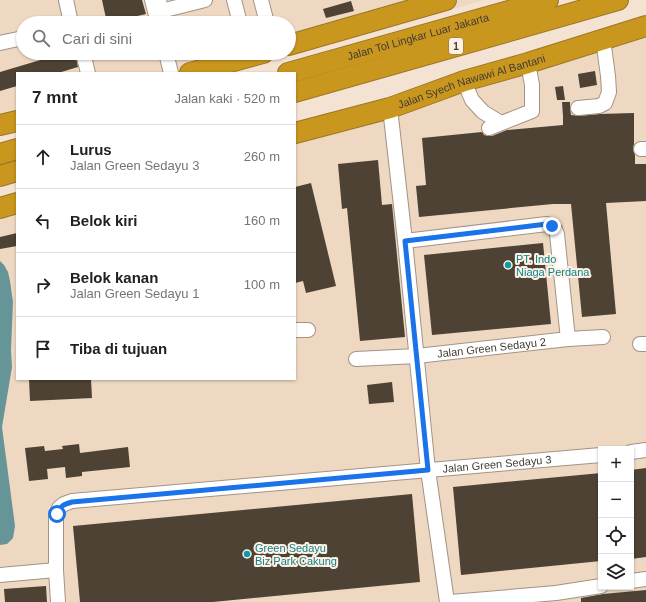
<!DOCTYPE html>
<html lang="id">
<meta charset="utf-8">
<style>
body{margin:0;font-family:Helvetica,sans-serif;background:#f6f6f6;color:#202124}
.controls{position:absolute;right:12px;bottom:12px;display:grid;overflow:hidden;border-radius:0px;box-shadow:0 1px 3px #0004}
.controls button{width:36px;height:36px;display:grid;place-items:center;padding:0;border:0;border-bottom:1px solid #e0e0e0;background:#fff;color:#202124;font:20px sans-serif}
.stop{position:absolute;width:12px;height:12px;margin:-9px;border:3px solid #1a73e8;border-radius:50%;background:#fff}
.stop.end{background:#1a73e8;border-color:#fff;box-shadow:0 1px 4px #0008}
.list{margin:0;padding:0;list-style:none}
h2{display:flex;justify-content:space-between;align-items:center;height:52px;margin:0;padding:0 16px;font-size:17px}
h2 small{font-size:13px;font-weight:400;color:#757577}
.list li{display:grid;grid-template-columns:26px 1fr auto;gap:12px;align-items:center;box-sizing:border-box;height:64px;padding:0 16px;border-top:1px solid #e0e0e0}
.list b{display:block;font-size:15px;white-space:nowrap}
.list p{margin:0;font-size:13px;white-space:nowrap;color:#757577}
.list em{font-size:13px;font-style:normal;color:#757577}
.icon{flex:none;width:22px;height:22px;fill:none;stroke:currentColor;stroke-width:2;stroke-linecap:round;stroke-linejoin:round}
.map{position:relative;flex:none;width:646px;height:602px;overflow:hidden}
.search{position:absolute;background:#fff;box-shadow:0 1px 3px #0004;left:16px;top:16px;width:280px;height:44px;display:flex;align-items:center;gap:10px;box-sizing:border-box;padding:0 14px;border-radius:22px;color:#757577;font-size:15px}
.panel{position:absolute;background:#fff;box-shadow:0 1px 3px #0004;left:16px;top:72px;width:280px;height:308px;border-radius:0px}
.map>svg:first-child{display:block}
</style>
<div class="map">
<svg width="646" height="602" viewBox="0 0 646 602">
<rect width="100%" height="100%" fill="#f4e3d3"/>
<g fill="#eed8c2" fill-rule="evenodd">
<path d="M0 0H485L224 73H17V131L0 135ZM23 23H289V53H23Z"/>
<path d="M646 29V602H0V208L17 204V379H295V135ZM601 449H631V587H601Z"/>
</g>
<path fill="#669598" d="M0 261 4 265 8 272 10 281 13 302 11 350 12 367 2 427 15 526 13 538 7 544 0 545Z"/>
<g fill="#4d4233">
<path d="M102 0H142L146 14 107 23Z"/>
<path d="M351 1 354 11 326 18 323 9Z"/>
<path d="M64 53H75L78 67 58 73H17V86L0 91V72Z"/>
<path d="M595 71 597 85 580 88 578 74Z"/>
<path d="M563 86 565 100H557L555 87Z"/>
<path d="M562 102H570V108L571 115 579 116 600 114 634 113V144L633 149 635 155V164H646V201L606 203 616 314 582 317 571 204H553L419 217 416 186 426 185 422 138 482 132 484 135 488 136H492L507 130 563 125V116Z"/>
<path d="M378 160 382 205 392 204 405 337 360 341 347 208 342 209 338 164Z"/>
<path d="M311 183 336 286 306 293 303 281 295 283V187Z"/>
<path d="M17 233V246L0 249V237Z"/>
<path d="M543 243 551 324 432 335 424 255Z"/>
<path d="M29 379H91L92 398 30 401Z"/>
<path d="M392 382 394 402 369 404 367 385Z"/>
<path d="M79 444 80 453 128 447 130 467 82 472V476L66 478 65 467 47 469 48 479 29 481 25 448 44 446 45 451 63 449 62 446Z"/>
<path d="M646 468V557L631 559V470Z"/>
<path d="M601 473V561L461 575 453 487Z"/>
<path d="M412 494 420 582 213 602H80L73 526Z"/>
<path d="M46 586 47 602H5L4 589Z"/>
<path d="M646 590V602H581V598L603 594Z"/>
</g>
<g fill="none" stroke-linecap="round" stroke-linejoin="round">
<defs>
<g id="minor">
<path d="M66 0 71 23"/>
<path d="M152 0 158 23"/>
<path d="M159 0C160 4 160 9 165 10L205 0"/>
<path d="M234 0 240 23"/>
<path d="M261 0 267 23"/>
<path d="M0 43 23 38"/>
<path d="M83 53 88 73"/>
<path d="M166 53 171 73"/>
<path d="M464 81 472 100 483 112 501 123"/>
<path d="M390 108 405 241 428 470 447 602"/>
<path d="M578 108 599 106 605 103 609 92 608 76 603 39"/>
<path d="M489 128 532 111V85L528 63"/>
<path d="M641 149H646"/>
<path d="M405 241 547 224C553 226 555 228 557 234L568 339"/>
<path d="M295 330H308"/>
<path d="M640 344H646"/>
<path id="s1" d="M356 359 417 356 568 339 603 337"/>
<path d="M631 452 646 450"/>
<path d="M0 575 56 570"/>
<path d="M631 581 646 579"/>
<path id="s2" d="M58 602 56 570V518L59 508 64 504 72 501 601 455"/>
<path d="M451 602 556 593 601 586"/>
</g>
<g id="highway">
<path d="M289 45 446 0"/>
<path d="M190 73 263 53"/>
<path id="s3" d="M288 73 548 0"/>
<path d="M295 92 618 0"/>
<path d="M0 125 17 121"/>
<path id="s4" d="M295 133 390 108 464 81 528 63 646 26"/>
<path d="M0 154 17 149"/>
<path d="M0 176 17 171"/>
<path d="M0 208 17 203"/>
</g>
</defs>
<use href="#minor" stroke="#a39384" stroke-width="16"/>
<use href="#highway" stroke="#9a7626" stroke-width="22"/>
<use href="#minor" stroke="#fff" stroke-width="14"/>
<use href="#highway" stroke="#c9961e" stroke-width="20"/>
</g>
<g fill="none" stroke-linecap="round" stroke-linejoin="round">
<path stroke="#1a73e8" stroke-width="5" d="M57 514C59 506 65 504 72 502L428 470 405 241 547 224 552 226"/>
</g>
<g fill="#0f9aa8" stroke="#fff1e4" stroke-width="1.5">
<circle cx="508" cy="265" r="4"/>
<circle cx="247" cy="554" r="4"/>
</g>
<g text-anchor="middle" stroke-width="4" stroke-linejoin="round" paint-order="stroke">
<rect fill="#fff1e4" stroke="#7b726a" stroke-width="1" x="449" y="38" width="14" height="16" rx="3"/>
<g font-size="10" font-weight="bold" fill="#423c35">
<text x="456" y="50">1</text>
</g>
<g font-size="11" fill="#423c35" stroke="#fff1e4">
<text dy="4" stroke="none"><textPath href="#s3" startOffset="135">Jalan Tol Lingkar Luar Jakarta</textPath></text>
<text dy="4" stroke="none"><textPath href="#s4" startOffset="184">Jalan Syech Nawawi Al Bantani</textPath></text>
<text dy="4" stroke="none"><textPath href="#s1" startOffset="136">Jalan Green Sedayu 2</textPath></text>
<text dy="4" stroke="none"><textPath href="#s2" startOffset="536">Jalan Green Sedayu 3</textPath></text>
</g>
<g font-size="11" fill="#0d838f" stroke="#fff1e4" text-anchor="start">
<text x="516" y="263">PT. Indo<tspan x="516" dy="13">Niaga Perdana</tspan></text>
<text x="255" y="552">Green Sedayu<tspan x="255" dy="13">Biz Park Cakung</tspan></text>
</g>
</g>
</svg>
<div class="controls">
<button>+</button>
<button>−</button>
<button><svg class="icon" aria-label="locate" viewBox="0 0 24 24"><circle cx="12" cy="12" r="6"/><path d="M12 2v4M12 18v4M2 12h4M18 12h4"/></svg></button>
<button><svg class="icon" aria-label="layers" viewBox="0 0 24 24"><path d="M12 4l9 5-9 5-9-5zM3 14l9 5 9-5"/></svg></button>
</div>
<div class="stop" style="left:57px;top:514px"></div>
<div class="stop end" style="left:552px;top:226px"></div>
<div class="search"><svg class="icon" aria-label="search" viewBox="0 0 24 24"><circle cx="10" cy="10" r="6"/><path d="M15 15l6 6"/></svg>Cari di sini</div>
<section class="panel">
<h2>7 mnt<small>Jalan kaki · 520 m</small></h2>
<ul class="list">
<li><svg class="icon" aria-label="ahead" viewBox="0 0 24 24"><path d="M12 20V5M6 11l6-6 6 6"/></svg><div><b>Lurus</b><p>Jalan Green Sedayu 3</p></div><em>260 m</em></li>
<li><svg class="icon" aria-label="left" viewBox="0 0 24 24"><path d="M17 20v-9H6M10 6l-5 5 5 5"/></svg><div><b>Belok kiri</b></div><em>160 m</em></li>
<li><svg class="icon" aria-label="right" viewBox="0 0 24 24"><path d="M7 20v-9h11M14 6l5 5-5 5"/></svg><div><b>Belok kanan</b><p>Jalan Green Sedayu 1</p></div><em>100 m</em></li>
<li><svg class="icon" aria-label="arrive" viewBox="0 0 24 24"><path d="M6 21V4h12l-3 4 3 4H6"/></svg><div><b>Tiba di tujuan</b></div></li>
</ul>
</section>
</div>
